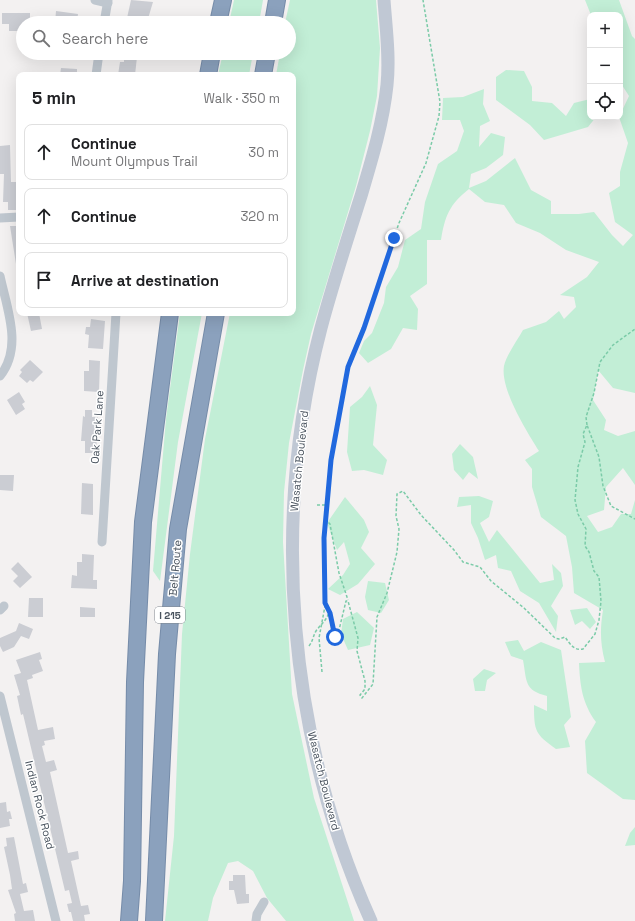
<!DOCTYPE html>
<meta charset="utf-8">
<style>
body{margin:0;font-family:"Space Grotesk",sans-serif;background:#f6f6f6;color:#202124}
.controls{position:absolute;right:12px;top:12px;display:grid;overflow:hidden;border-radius:8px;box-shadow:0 4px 16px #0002}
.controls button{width:36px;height:36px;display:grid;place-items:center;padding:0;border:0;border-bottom:1px solid #e0e0e0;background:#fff;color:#202124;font:20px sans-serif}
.stop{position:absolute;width:12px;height:12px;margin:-9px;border:3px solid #2068de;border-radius:50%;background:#fff}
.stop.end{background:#2068de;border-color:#fff;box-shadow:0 1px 4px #0008}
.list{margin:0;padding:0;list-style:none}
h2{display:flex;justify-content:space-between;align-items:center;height:52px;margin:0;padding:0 16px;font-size:17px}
h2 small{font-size:13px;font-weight:400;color:#757577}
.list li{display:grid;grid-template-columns:26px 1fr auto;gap:12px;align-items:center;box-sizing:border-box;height:56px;margin:0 8px 8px;padding:0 8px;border:1px solid #e0e0e0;border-radius:8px}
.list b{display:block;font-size:15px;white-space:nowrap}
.list p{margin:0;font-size:13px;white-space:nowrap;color:#757577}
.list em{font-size:13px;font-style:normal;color:#757577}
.icon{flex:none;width:22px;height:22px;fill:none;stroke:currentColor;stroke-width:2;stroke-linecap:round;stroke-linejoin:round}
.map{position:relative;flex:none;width:635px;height:921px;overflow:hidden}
.search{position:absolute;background:#fff;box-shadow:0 4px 16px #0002;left:16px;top:16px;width:280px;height:44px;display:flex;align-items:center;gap:10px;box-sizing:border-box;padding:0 14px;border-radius:22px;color:#757577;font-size:15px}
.panel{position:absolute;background:#fff;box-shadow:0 4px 16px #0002;left:16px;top:72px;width:280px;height:244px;border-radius:8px}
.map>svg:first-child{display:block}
</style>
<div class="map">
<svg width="635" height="921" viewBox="0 0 635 921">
<rect width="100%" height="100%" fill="#f3f1f1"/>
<g fill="#c2eed6">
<path d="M234 0H263L259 23H229Z"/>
<path d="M290 0H376L380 48 377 96 370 131 356 186 311 334 303 370 289 443 284 492 283 542 292 694 314 798 354 921H286L267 898 253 871 238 861 228 863 213 898 208 921H165L174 836 182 634 190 554 205 439 230 313H293V75H276L280 53H289V23H285Z"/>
<path d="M585 0H619L632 36 635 39V393L613 388 598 370 593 400 606 420 604 430 618 436 635 431V485L623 468 606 487 604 510 587 516 598 532 612 527 621 514H631L635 500V800L623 799 587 773 585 741 596 722C582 703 580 685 579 663L605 662C600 643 600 629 603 610L574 593 572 567 566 536 541 517 532 487V469L525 460 539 451C527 432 500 389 504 366 506 356 518 339 523 330L546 322 559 311 564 319 576 307 574 297 560 295 587 277 599 262 566 250 540 233 516 223 504 205 485 202 469 189C449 205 445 216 441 240H427V284L410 296 418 309 417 330 403 328 391 349 368 363 359 353 364 341 372 333 384 303 386 287 398 267 405 240 421 229 425 202 438 164 457 151 464 131 460 120H442L443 98 463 97 484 89 483 104 490 121 480 126 479 147 491 133 505 137 503 155 486 168 471 174 469 188 486 181 515 158 531 190 551 201V214H579L594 212 612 235 623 246 633 235 615 222 609 193 620 186V172L628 143 619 117 629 96 620 82V15H591Z"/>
<path d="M223 53H253L249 75H218Z"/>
<path d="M506 70 524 71 532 87V101L552 103 566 116 574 103 590 99V117H596L588 127 544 140 530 125 496 100V77Z"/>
<path d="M180 313H202L178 442 160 581 153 571 166 419Z"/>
<path d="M370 386 377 405 373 445 387 460 383 475 364 470 352 471 347 452 350 407 362 397Z"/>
<path d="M460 444 473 457 478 479 469 472 463 480 454 470 452 454Z"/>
<path d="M479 496 493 501 489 517 480 523 489 542 497 530 540 583 554 580 552 564 561 573 563 586 551 606 558 616 556 632 539 603 520 591 511 571 498 568 496 555 485 560 478 538 471 523V505L457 507 459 497Z"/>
<path d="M345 497 364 520 369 532 361 548 375 564 358 584 340 595 328 589 343 575 350 564 344 542 337 550 327 523Z"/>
<path d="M368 581 385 583 389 600 381 613 368 610 365 597Z"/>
<path d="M587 608 596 622 590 629 582 621 575 625 570 610Z"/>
<path d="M357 612 374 628 370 645 348 650 341 634 343 619Z"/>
<path d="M518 640 524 651 541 642 561 650 571 717 564 725 570 747 556 749C535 734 534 731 534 705L547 711V696C524 690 527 682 523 660L511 656 505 642Z"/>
<path d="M484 669 496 673 487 680 485 691H475L473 679Z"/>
<path d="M635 827V845L625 846 630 833Z"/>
</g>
<g fill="#cbcdd3">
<path d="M131 0 153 2 147 22 127 18Z"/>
<path d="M56 11 78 14 77 23H55Z"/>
<path d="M2 13H30V23H23V31H9V24H2Z"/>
<path d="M124 55 137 57 135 75H118L120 62H124Z"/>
<path d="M61 68 77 69V75H60Z"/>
<path d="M10 145 11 182H19V210H8V202H3L4 174H0V146Z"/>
<path d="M10 226H19V264H16Z"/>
<path d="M27 313H39L42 329 31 331Z"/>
<path d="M91 319 105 321 103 349 88 348 89 335 85 334 86 327H90Z"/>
<path d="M30 360 43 372 33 382 30 380 27 383 19 376 22 372 20 370Z"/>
<path d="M89 360 100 361 99 392 84 391V371H89Z"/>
<path d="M19 392 25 402 22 404 25 409 16 415 7 400Z"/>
<path d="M85 410H92V417H98L96 453H85V441H81L83 416 85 417Z"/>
<path d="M0 475H14L13 491 0 490Z"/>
<path d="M82 483 93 484V515L81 514Z"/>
<path d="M82 554 94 555 93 580H97V589L71 588 72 575 77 576V562H82Z"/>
<path d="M18 562 32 577 20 588 13 581 18 576 11 569Z"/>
<path d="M29 598H43V617H28Z"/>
<path d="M80 607 95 608V617H80Z"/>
<path d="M19 623 33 629 29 639 21 636 14 647 3 652 0 646V638L16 631Z"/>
<path d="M40 652 42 659 39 660 43 671 32 675 33 678 27 680 38 730 53 727 55 739 44 741 45 745 42 746 46 762 54 760 57 770 50 772 68 853 78 851 79 859 71 861 81 906 88 905 90 914 84 915 85 921H73L71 912H69L67 904 72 903 69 890 65 891 23 714 21 715 17 696 20 695 14 675 21 673 16 660Z"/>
<path d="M6 802 7 812 10 811 12 819H9L10 826 0 828V803Z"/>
<path d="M14 837 23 884 26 883 28 892 20 894 24 911 33 910 35 921H15L14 914 16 913 8 890 12 889 10 875 4 847 7 846 6 838Z"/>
<path d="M233 875H245L246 894H249V903L237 904 234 890H229V881H233Z"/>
</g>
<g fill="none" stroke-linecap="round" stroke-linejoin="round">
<defs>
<g id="highway">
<path d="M218 23 223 0"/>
<path d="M273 23 277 0"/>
<path d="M208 75 212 53"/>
<path d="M263 75 267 53"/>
<path d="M129 921 132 881 135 682 143 522 170 313"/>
<path d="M154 921 167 654 178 529 216 313"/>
</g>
</defs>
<use href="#highway" stroke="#768ca9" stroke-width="18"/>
<g stroke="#7bcba8" stroke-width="1.5" stroke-dasharray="3 2" stroke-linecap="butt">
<path d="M587 425 586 417 594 393 600 362 613 345 635 329"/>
<path d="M317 505H326"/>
<path d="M325 519 330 524 339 573 348 600"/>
<path d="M325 603 331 616 335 638 338 641 339 630 346 601H348L358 638 357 651 365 681V689L360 695 362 698 373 684 377 617 387 593 397 552 399 529 396 516 397 494 403 491 421 515 454 550 463 562 480 567 491 581 524 608 555 638 559 639 565 637C570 644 574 651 583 649L595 634 599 620 601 601 599 577 594 571 589 552 585 546 586 529 578 514 575 500 578 467 585 442 583 434 587 425 599 457 603 486 611 506 635 519"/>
<path d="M309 646C313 641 313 636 316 631 321 624 327 620 329 612"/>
<path d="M322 672 319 638 325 606 324 538 326 505 331 460 348 367 364 327 399 223 426 163 439 116 440 102 423 0"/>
</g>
<g stroke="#bfc7cf" stroke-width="9">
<path d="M95 0 108 3"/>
<path d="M104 23 108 0"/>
<path d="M96 75 99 53"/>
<path d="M0 218 19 217"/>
<path d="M0 276C7 309 23 347 0 376"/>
<path d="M102 542 116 313"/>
<path d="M0 610 4 606"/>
<path d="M0 696 56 921"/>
<path d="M256 921 257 914 264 902"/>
</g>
<path stroke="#c0c8d4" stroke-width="13" d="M371 921C288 736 270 523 321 328 333 283 347 240 361 196 372 159 383 123 387 85 390 57 386 28 384 0"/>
<use href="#highway" stroke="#8ba1bd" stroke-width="16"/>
</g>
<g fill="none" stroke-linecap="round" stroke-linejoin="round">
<path stroke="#2068de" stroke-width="5" d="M335 637 330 613 325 603 324 538 331 460 348 367 364 328 394 238"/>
</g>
<g text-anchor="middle" stroke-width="3" stroke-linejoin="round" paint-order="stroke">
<rect fill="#fff" stroke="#80878e" stroke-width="1" x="155" y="607" width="30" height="16" rx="3"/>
<g font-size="10" font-weight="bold" fill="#49535e">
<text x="170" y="619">I 215</text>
</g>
<g font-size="11" fill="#49535e" stroke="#fff">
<text transform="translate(97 427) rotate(-86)" y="4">Oak Park Lane</text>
<text transform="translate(299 461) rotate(-84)" y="4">Wasatch Boulevard</text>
<text transform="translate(175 568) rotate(-85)" y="4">Belt Route</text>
<text transform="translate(324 781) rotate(76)" y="4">Wasatch Boulevard</text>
<text transform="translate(40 805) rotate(76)" y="4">Indian Rock Road</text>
</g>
</g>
</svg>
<div class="controls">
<button>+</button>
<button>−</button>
<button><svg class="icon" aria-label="locate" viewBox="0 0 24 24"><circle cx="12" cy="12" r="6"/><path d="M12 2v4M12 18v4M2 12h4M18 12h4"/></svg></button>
</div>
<div class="stop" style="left:335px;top:637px"></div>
<div class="stop end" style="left:394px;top:238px"></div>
<div class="search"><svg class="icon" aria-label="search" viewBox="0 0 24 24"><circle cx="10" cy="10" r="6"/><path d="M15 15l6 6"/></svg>Search here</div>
<section class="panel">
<h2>5 min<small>Walk · 350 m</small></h2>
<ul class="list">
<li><svg class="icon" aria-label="ahead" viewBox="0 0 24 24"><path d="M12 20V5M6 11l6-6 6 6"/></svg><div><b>Continue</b><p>Mount Olympus Trail</p></div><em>30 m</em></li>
<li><svg class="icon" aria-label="ahead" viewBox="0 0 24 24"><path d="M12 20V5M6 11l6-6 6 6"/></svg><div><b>Continue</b></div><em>320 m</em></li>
<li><svg class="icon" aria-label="arrive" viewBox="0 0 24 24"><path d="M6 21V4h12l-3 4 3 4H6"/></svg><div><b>Arrive at destination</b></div></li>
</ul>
</section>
</div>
